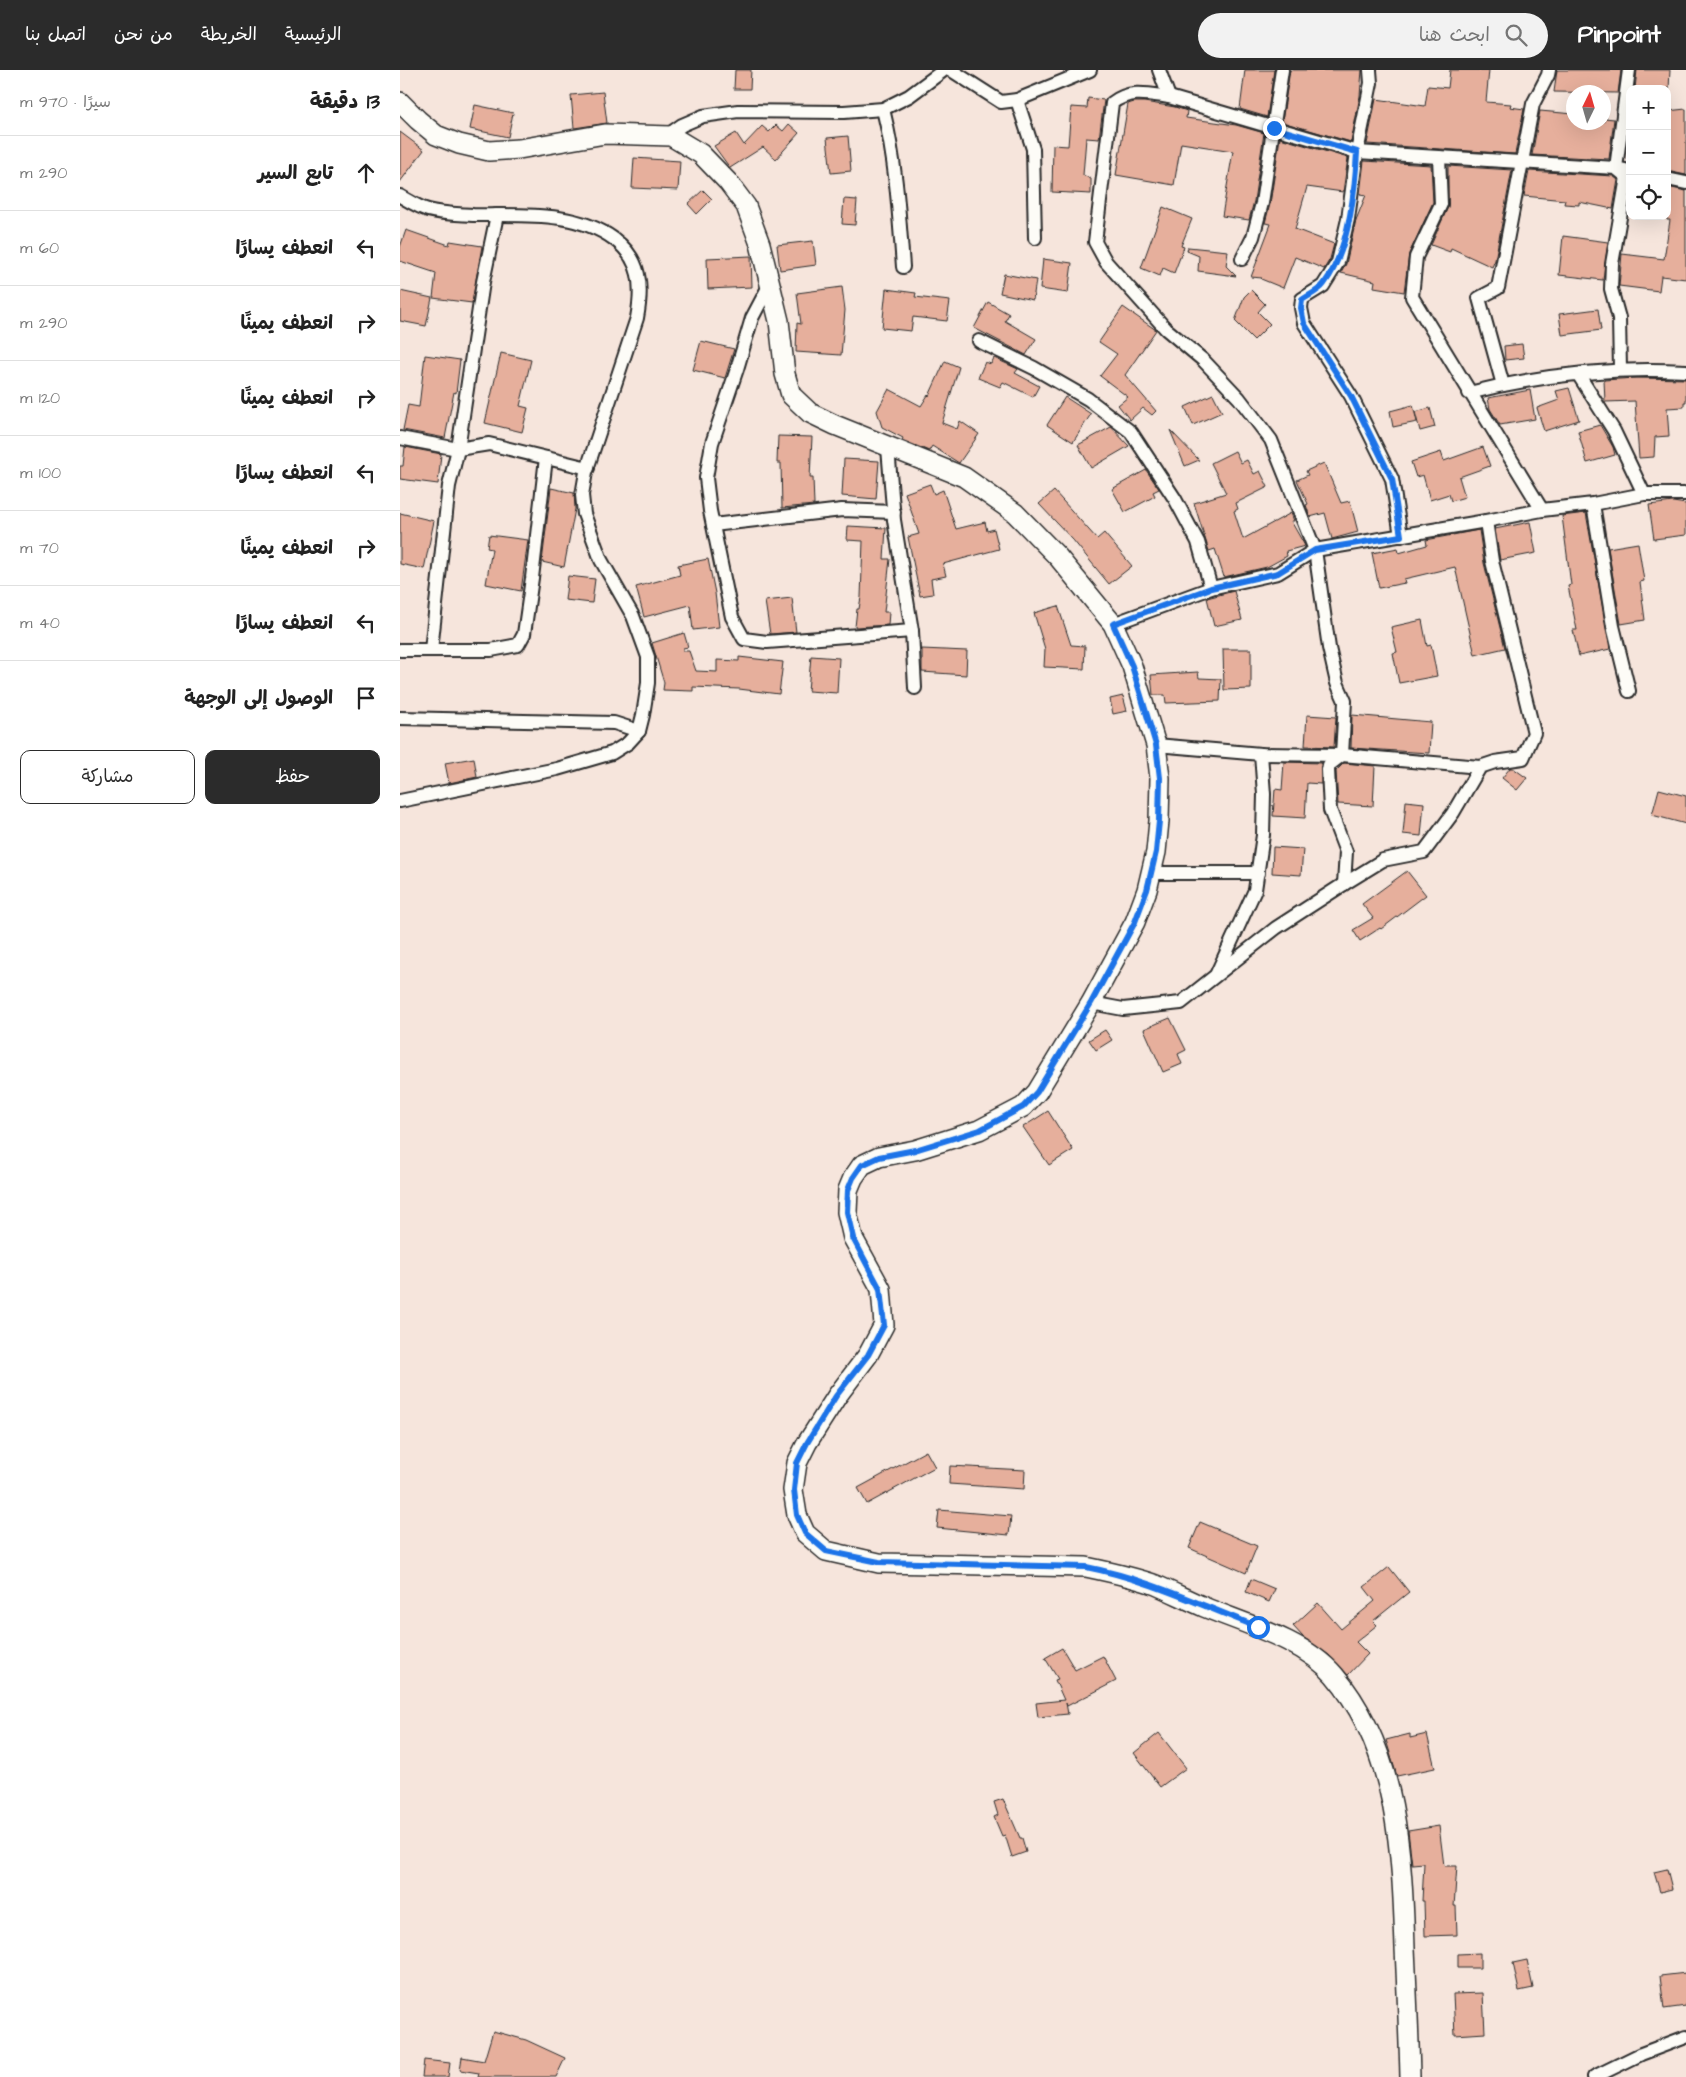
<!DOCTYPE html>
<html lang="ar">
<meta charset="utf-8">
<style>
body{margin:0;font-family:"Architects Daughter","Playpen Sans Arabic",sans-serif;background:#f2f2f2;color:#222;direction:rtl}
.controls{position:absolute;right:15px;top:15px;display:grid;overflow:hidden;border-radius:10px;box-shadow:0 5px 20px #0002}
.controls button{width:45px;height:45px;display:grid;place-items:center;padding:0;border:0;border-bottom:1px solid #e0e0e0;background:#fff;color:#222;font:25px sans-serif}
.compass{position:absolute;left:1166px;top:15px;width:45px;height:45px;border-radius:50%;background:#fff;box-shadow:0 5px 20px #0002;rotate:5deg}
.stop{position:absolute;width:15px;height:15px;margin:-11px;border:4px solid #1a73e8;border-radius:50%;background:#fff}
.stop.end{background:#1a73e8;border-color:#fff;box-shadow:0 1px 5px #0008}
.list{margin:0;padding:0;list-style:none}
h2{display:flex;justify-content:space-between;align-items:center;height:65px;margin:0;padding:0 20px;font-size:21px}
h2 small{font-size:16px;font-weight:400;color:#767676}
.list li{display:grid;grid-template-columns:32px 1fr auto;gap:15px;align-items:center;box-sizing:border-box;height:75px;padding:0 20px;border-top:1px solid #e0e0e0}
.list b{display:block;font-size:19px;white-space:nowrap}
.list em{font-size:16px;font-style:normal;color:#767676}
.actions{display:flex;gap:10px;padding:15px 20px}
.actions a{flex:1;padding:11px 0;border:1px solid #2b2b2b;border-radius:10px;text-align:center;font-size:18px;color:#2b2b2b}
.actions .main{background:#2b2b2b;color:#fff}
.icon{flex:none;width:28px;height:28px;fill:none;stroke:currentColor;stroke-width:2;stroke-linecap:round;stroke-linejoin:round}
.map{position:relative;flex:none;width:1286px;height:2007px;overflow:hidden;direction:ltr}
header{display:flex;align-items:center;gap:30px;box-sizing:border-box;height:70px;padding:0 25px;background:#2b2b2b;color:#fff}
header strong{font-size:24px}
nav{display:flex;gap:28px;margin-inline-start:auto;font-size:18px}
.search{width:350px;height:45px;background:#f2f2f2;display:flex;align-items:center;gap:12px;box-sizing:border-box;padding:0 18px;border-radius:28px;color:#767676;font-size:19px}
main{display:flex}
aside{flex:1;background:#fff}
.map>svg:first-child{display:block}
</style>
<header>
<strong>Pinpoint</strong>
<div class="search"><svg class="icon" aria-label="search" viewBox="0 0 24 24"><circle cx="10" cy="10" r="6"/><path d="M15 15l6 6"/></svg>ابحث هنا</div>
<nav><a>الرئيسية</a><a>الخريطة</a><a>من نحن</a><a>اتصل بنا</a></nav>
</header>
<main>
<div class="map">
<svg width="1286" height="2007" viewBox="0 0 1286 2007">
<rect width="100%" height="100%" fill="#f6e5dc"/>
<filter id="ink" filterUnits="userSpaceOnUse"><feTurbulence type="fractalNoise" baseFrequency=".02" numOctaves="2"/><feDisplacementMap in="SourceGraphic" scale="10" xChannelSelector="R" yChannelSelector="G"/><feConvolveMatrix kernelMatrix="1 2 1 2 8 2 1 2 1" color-interpolation-filters="sRGB"/></filter>
<g filter="url(#ink)">
<g fill="#e6af9c" stroke="#2b2b2b">
<path d="M335 0H351L350 19H334Z"/>
<path d="M845 0H874L867 47 840 39Z"/>
<path d="M890 0H962L960 26 951 72 882 52Z"/>
<path d="M1050 0H1089L1086 32 1111 34 1110 37 1124 39 1115 84 967 74 976 29 1025 36 1028 16 1048 18Z"/>
<path d="M1157 0H1221L1218 23 1154 22Z"/>
<path d="M1237 0H1270L1269 19H1235Z"/>
<path d="M203 22 207 53 174 58 171 25Z"/>
<path d="M688 28 704 30 699 69 686 68 683 105 691 109V124L652 122 653 75 668 76 671 37 687 38Z"/>
<path d="M734 32H744L775 37 787 41 786 48 836 55 864 63 854 131 849 150 822 146 833 81 781 73 774 115 716 105 728 34Z"/>
<path d="M75 35 113 43 108 67 70 59Z"/>
<path d="M1286 39V105L1267 101V41Z"/>
<path d="M1140 41 1174 44V52H1204V48L1214 49 1209 89 1132 85Z"/>
<path d="M389 54 399 63 376 89 363 77 330 98 314 76 336 63 344 75 362 56 369 62 376 55 383 61Z"/>
<path d="M0 62 24 80 0 112Z"/>
<path d="M448 66 451 101 431 103 427 68Z"/>
<path d="M880 68 948 88 943 122 907 117 895 159 934 174 930 189 924 199 895 187 883 218 861 209 862 208 851 207 871 154 865 153 870 134Z"/>
<path d="M234 88 280 91 278 120 232 118Z"/>
<path d="M964 91 1031 95 1033 132 1009 184 1004 222 974 217 975 211 941 203 946 194 956 150 966 125 960 124Z"/>
<path d="M1048 96 1112 100 1095 190 1092 197 1051 178 1050 182 1031 175 1048 137Z"/>
<path d="M1129 101 1213 106 1218 110 1213 139 1179 132V135L1164 134 1165 130 1124 126Z"/>
<path d="M1267 117 1286 121V209L1261 206 1259 221 1219 216 1222 184 1264 189 1270 150H1267Z"/>
<path d="M303 120 312 129 297 144 288 134Z"/>
<path d="M444 129 457 130 455 155 442 154Z"/>
<path d="M763 137 792 149 781 176 784 177 774 203 763 198 760 206 741 198Z"/>
<path d="M6 160 49 175 50 171 82 176 72 233 33 228 36 203 0 191V177Z"/>
<path d="M1163 166 1208 172 1203 210 1159 205Z"/>
<path d="M413 171 416 195 380 200 377 175Z"/>
<path d="M788 177 828 181 826 196 836 206 798 201 799 186 787 181Z"/>
<path d="M351 186 352 217 308 219 307 188Z"/>
<path d="M643 189 672 193 668 223 640 219Z"/>
<path d="M604 204 636 210 633 230 600 223Z"/>
<path d="M442 217 445 240 441 285 396 282 397 253 401 254 397 223Z"/>
<path d="M486 219 516 223 515 227 550 231 547 251 513 247 511 261 482 258Z"/>
<path d="M851 220 865 234 858 242 870 254 854 270 835 251 844 227Z"/>
<path d="M0 221 32 228 26 256 0 251Z"/>
<path d="M588 232 609 244 605 251 636 269 626 285 574 258Z"/>
<path d="M723 237 756 260 725 305 756 341 752 345 743 338 730 350 718 335 728 327 700 306 717 284 699 272Z"/>
<path d="M1198 239 1201 260 1162 265 1159 244Z"/>
<path d="M301 271 334 279 325 308 293 300Z"/>
<path d="M1122 274 1124 288 1105 290 1104 276Z"/>
<path d="M101 283 131 290 120 336 128 338 122 362 85 353Z"/>
<path d="M25 285 60 290 56 323 54 322 45 368 3 360 8 335 19 337Z"/>
<path d="M594 288 618 299 615 303 639 316 633 327 603 312 600 317 578 308 585 292 591 294Z"/>
<path d="M545 291 559 297 542 353 557 359 560 351 579 364 559 393 532 376 529 381 502 370 503 368 482 357 477 341 489 319 521 336 528 325 529 326Z"/>
<path d="M1236 308 1286 309V332H1284V337L1267 338 1269 366 1255 367 1254 387 1239 388 1235 331 1205 332 1204 310Z"/>
<path d="M1169 318 1179 350 1144 361 1137 338 1159 330 1156 321Z"/>
<path d="M1130 320 1135 349 1100 355 1090 339 1088 328Z"/>
<path d="M813 324 822 342 793 355 785 337Z"/>
<path d="M665 327 691 344 673 372 647 355Z"/>
<path d="M1013 335 1017 352 993 357 990 341Z"/>
<path d="M1030 338 1035 357 1020 361 1015 342Z"/>
<path d="M1200 355 1213 377 1215 385 1187 393 1178 361Z"/>
<path d="M711 357 729 376 691 398 678 375Z"/>
<path d="M770 360 799 390 785 396Z"/>
<path d="M378 366 412 367 410 408H413L414 435 382 438 381 393H377Z"/>
<path d="M5 377 41 384 38 414 0 409V396H3Z"/>
<path d="M1083 377 1090 396 1059 407 1065 427 1051 431 1049 424 1030 430 1023 405 1016 407 1011 392 1041 382 1044 391Z"/>
<path d="M835 381 841 393 847 390 854 404 860 401 868 417 836 433 838 439 834 441 843 469 891 443 894 451H891L905 476 886 481 887 486 867 497 824 507 815 479 809 481 794 433 826 423 811 393Z"/>
<path d="M444 389 479 391 476 429 442 426Z"/>
<path d="M924 393 941 433 950 431 958 462 932 469 925 443 910 447 906 435 908 434 897 410 908 405 906 401Z"/>
<path d="M746 400 759 419 753 422 755 426 725 442 712 419Z"/>
<path d="M530 414 534 424 543 420 556 459 585 452 587 461 594 459 599 479 543 494 546 506 531 509 533 524 520 526 508 467 519 464 505 423Z"/>
<path d="M151 418 174 423 175 439 164 497 142 492Z"/>
<path d="M654 421 697 469 704 463 732 496 709 514 673 470 639 434Z"/>
<path d="M1273 432 1286 434V465L1254 469 1249 435Z"/>
<path d="M0 443 34 451 24 499 0 494Z"/>
<path d="M1186 443 1210 579 1179 586 1173 560H1177L1168 516 1171 515 1162 446Z"/>
<path d="M1130 452 1136 483 1100 490 1095 459Z"/>
<path d="M448 456 486 458 484 489H490L484 542H489L488 555 455 557 457 539H459L461 527 463 471 447 470Z"/>
<path d="M1079 460 1084 493 1105 578 1075 585 1055 497 1004 509 1005 513 979 518 972 483 998 478 999 483 1027 475 1026 470Z"/>
<path d="M89 465 128 470 121 521 86 514 92 479 87 478Z"/>
<path d="M1238 473 1244 511 1240 512 1245 550 1221 554 1208 478Z"/>
<path d="M308 489 315 523 319 557 293 560 290 535 244 547 236 517 280 505 278 495Z"/>
<path d="M168 506 195 509 192 533 165 530Z"/>
<path d="M834 521 842 550 814 556 807 528Z"/>
<path d="M392 528 396 562 370 564 365 531Z"/>
<path d="M658 536 671 575 685 576 684 599 644 597 645 579 634 543Z"/>
<path d="M1022 550 1027 576 1031 575 1037 606 999 613 993 583 997 582 991 557Z"/>
<path d="M284 563 288 577 283 578V581H289L296 601 317 602V590L339 591V587L383 592 379 624 339 619 293 617V621L263 620 264 613 252 573Z"/>
<path d="M522 579 567 581 566 605 522 602Z"/>
<path d="M823 579H851V619L824 620Z"/>
<path d="M411 586 439 588 437 623 408 621Z"/>
<path d="M798 602 799 608 821 609 820 631 766 633 765 625H753L751 605Z"/>
<path d="M723 626 727 641 713 644 710 629Z"/>
<path d="M907 645 936 647 934 677 905 676Z"/>
<path d="M952 645 1031 652 1029 683 951 678Z"/>
<path d="M74 688 77 707 49 713 45 693Z"/>
<path d="M884 692 921 693V714L907 713 905 748 873 746 875 719 882 720Z"/>
<path d="M944 693 975 696 973 736 938 734 936 701Z"/>
<path d="M1110 698H1113L1127 708 1117 720 1102 708Z"/>
<path d="M1259 719 1286 726V754L1252 745Z"/>
<path d="M1006 731 1024 733 1021 766 1003 764Z"/>
<path d="M873 777 903 779 901 805 872 803Z"/>
<path d="M1007 801 1026 825 981 859 980 858 960 871 953 860 973 848 962 834Z"/>
<path d="M770 948 786 980 778 984 782 994 763 1002 744 959Z"/>
<path d="M705 960 712 970 696 980 689 970Z"/>
<path d="M648 1041 673 1080 649 1095 623 1057Z"/>
<path d="M526 1381 535 1397 467 1434 458 1418Z"/>
<path d="M550 1396 625 1400 624 1419 549 1414Z"/>
<path d="M539 1440 611 1446 609 1465 537 1458Z"/>
<path d="M800 1452 857 1476 846 1503 789 1478Z"/>
<path d="M989 1497 1009 1522 973 1551 977 1555 956 1572 968 1584 948 1605 929 1585 903 1567 893 1556 918 1533 941 1559 975 1531 964 1517Z"/>
<path d="M851 1509 875 1519 869 1532 846 1522Z"/>
<path d="M662 1578 675 1600 703 1586 716 1611 667 1636 666 1633 668 1644 638 1647 636 1633 664 1630 655 1610 658 1609 645 1588Z"/>
<path d="M759 1663 786 1698 760 1717 734 1683Z"/>
<path d="M1010 1664V1668L1027 1664 1035 1698 997 1706 986 1670Z"/>
<path d="M603 1729 620 1768H622L626 1782 612 1787 605 1765 602 1766 594 1747 598 1745 594 1732Z"/>
<path d="M1039 1756 1044 1796H1057L1054 1836H1056L1057 1865 1025 1866 1024 1831H1022L1024 1793 1012 1794 1008 1761Z"/>
<path d="M1267 1799 1272 1819 1260 1822 1254 1802Z"/>
<path d="M1080 1883V1898H1058V1884Z"/>
<path d="M1127 1890 1133 1918 1119 1921 1113 1893Z"/>
<path d="M1286 1903V1936L1264 1939 1260 1906Z"/>
<path d="M1083 1923 1085 1963 1055 1965 1053 1924Z"/>
<path d="M93 1961 126 1970 165 1988 156 2007H78L79 2003 60 2000 62 1987 84 1991Z"/>
<path d="M24 1990 50 1993 48 2007H22Z"/>
</g>
<g fill="none" stroke-linecap="round" stroke-linejoin="round">
<defs>
<g id="street">
<path d="M551 0 601 32 617 30 690 0"/>
<path d="M759 0 769 27C748 24 730 19 712 33L695 172 706 192 766 259 803 290 839 328 871 370 915 480 929 578 937 613 945 631 942 685 929 695 928 700 930 740 946 782 944 814"/>
<path d="M970 0 971 13 957 82 948 149 938 192 923 216 902 229 901 238 904 253 951 326 992 409 1001 466"/>
<path d="M769 27 957 82 1216 98 1230 101"/>
<path d="M617 30 633 79 635 168"/>
<path d="M483 39C496 91 499 143 503 197"/>
<path d="M265 67 282 55 303 46 338 41 444 42 483 39 509 26 544 0"/>
<path d="M1039 87 1041 134 1016 187 1012 227 1142 440"/>
<path d="M1267 109 1286 113"/>
<path d="M0 126C9 131 18 137 28 140 42 144 58 144 73 145 121 146 174 140 214 169 241 189 243 216 237 248L186 402 182 425 184 444 201 490 233 546 248 587V613L243 645 239 661 228 673 212 683 157 699 0 731"/>
<path d="M842 189 853 167 862 133 882 0"/>
<path d="M370 214 352 248 337 299 312 373 306 408 310 441 332 547 344 569 367 572 512 561"/>
<path d="M579 271 634 298 688 329 731 362 775 429 798 472 811 518"/>
<path d="M1220 299 1219 248 1211 219 1212 194 1227 107 1216 98 1229 0"/>
<path d="M1178 304 1214 361 1244 424"/>
<path d="M1103 315 1079 228 1098 218 1133 34 1148 5 1149 0"/>
<path d="M1069 323C1140 305 1213 297 1286 301"/>
<path d="M0 368 58 379 89 374 188 398"/>
<path d="M488 378 494 450 512 561 515 618"/>
<path d="M1193 434 1213 556 1229 621"/>
<path d="M313 455 442 440 494 442"/>
<path d="M713 554 811 518 878 503 915 480 1086 451 1142 440 1193 434 1244 424H1286"/>
<path d="M0 580H91L118 575 124 564 132 508 146 388"/>
<path d="M31 580 49 416 58 379 83 212 97 145"/>
<path d="M0 648 214 653 239 661"/>
<path d="M756 675 861 684 942 685 1080 697"/>
<path d="M751 803H858"/>
<path d="M817 903 855 820 863 765 864 724 861 684"/>
<path d="M691 933 723 939 781 933 876 858 944 814 983 790 1024 782 1053 743 1080 697 1095 692 1123 688 1134 663 1092 491 1086 451"/>
<path d="M1194 2007 1241 1984 1286 1967"/>
</g>
<path id="secondary" d="M0 32 18 50 36 65 59 74 89 81 119 79 205 64 271 66 301 84 328 112 346 136 360 174 370 214 379 251 385 304 391 325 410 343 435 355 564 407 615 443 658 487 713 554 732 596 756 675 760 708 759 751 756 782 747 820 735 852 691 933 637 1022 623 1037 579 1060 515 1080 479 1087 462 1095 453 1108 448 1120 447 1142 453 1168 481 1219 484 1255 468 1285 437 1326 407 1373 397 1393 393 1420 397 1445 405 1463 426 1481 479 1493 686 1497C710 1502 734 1507 756 1515 772 1522 788 1530 804 1537 845 1554 904 1570 934 1605 998 1680 1002 1785 1005 1878 1007 1921 1009 1964 1010 2007"/>
</defs>
<use href="#street" stroke="#2b2b2b" stroke-width="16"/>
<use href="#secondary" stroke="#2b2b2b" stroke-width="22"/>
<use href="#street" stroke="#fdfcf7" stroke-width="12"/>
<use href="#secondary" stroke="#fdfcf7" stroke-width="19"/>
</g>
</g>
<g fill="none" stroke-linecap="round" stroke-linejoin="round" filter="url(#ink)">
<path stroke="#1a73e8" stroke-width="6" d="M858 1557C800 1535 748 1509 686 1497L479 1492 426 1481 405 1463 397 1445 394 1420 397 1393 407 1373 436 1326 468 1285 484 1255 480 1219 453 1168 447 1142 448 1120 453 1108 462 1095 479 1087 515 1080 580 1060 623 1037 637 1022 691 933 735 852 747 820 756 782 759 751 760 708 756 675 732 596 713 554 811 518 878 503 915 480 1001 466 992 409 951 326 904 253 901 238 902 230C909 225 919 221 924 214 949 181 955 122 957 82L874 58"/>
</g>
</svg>
<div class="controls">
<button>+</button>
<button>−</button>
<button><svg class="icon" aria-label="locate" viewBox="0 0 24 24"><circle cx="12" cy="12" r="6"/><path d="M12 2v4M12 18v4M2 12h4M18 12h4"/></svg></button>
</div>
<svg class="compass" viewBox="-18 -18 36 36"><path d="M0-13l5 13h-10z" fill="#e53935"/><path d="M0 13l5-13h-10z" fill="#767676"/></svg>
<div class="stop" style="left:858px;top:1557px"></div>
<div class="stop end" style="left:874px;top:58px"></div>
</div>
<aside>
<h2>13 دقيقة<small>سيرًا · 970 m</small></h2>
<ul class="list">
<li><svg class="icon" aria-label="ahead" viewBox="0 0 24 24"><path d="M12 20V5M6 11l6-6 6 6"/></svg><div><b>تابع السير</b></div><em>290 m</em></li>
<li><svg class="icon" aria-label="left" viewBox="0 0 24 24"><path d="M17 20v-9H6M10 6l-5 5 5 5"/></svg><div><b>انعطف يسارًا</b></div><em>60 m</em></li>
<li><svg class="icon" aria-label="right" viewBox="0 0 24 24"><path d="M7 20v-9h11M14 6l5 5-5 5"/></svg><div><b>انعطف يمينًا</b></div><em>290 m</em></li>
<li><svg class="icon" aria-label="right" viewBox="0 0 24 24"><path d="M7 20v-9h11M14 6l5 5-5 5"/></svg><div><b>انعطف يمينًا</b></div><em>120 m</em></li>
<li><svg class="icon" aria-label="left" viewBox="0 0 24 24"><path d="M17 20v-9H6M10 6l-5 5 5 5"/></svg><div><b>انعطف يسارًا</b></div><em>100 m</em></li>
<li><svg class="icon" aria-label="right" viewBox="0 0 24 24"><path d="M7 20v-9h11M14 6l5 5-5 5"/></svg><div><b>انعطف يمينًا</b></div><em>70 m</em></li>
<li><svg class="icon" aria-label="left" viewBox="0 0 24 24"><path d="M17 20v-9H6M10 6l-5 5 5 5"/></svg><div><b>انعطف يسارًا</b></div><em>40 m</em></li>
<li><svg class="icon" aria-label="arrive" viewBox="0 0 24 24"><path d="M6 21V4h12l-3 4 3 4H6"/></svg><div><b>الوصول إلى الوجهة</b></div></li>
</ul>
<div class="actions"><a class="main">حفظ</a><a>مشاركة</a></div>
</aside>
</main>
